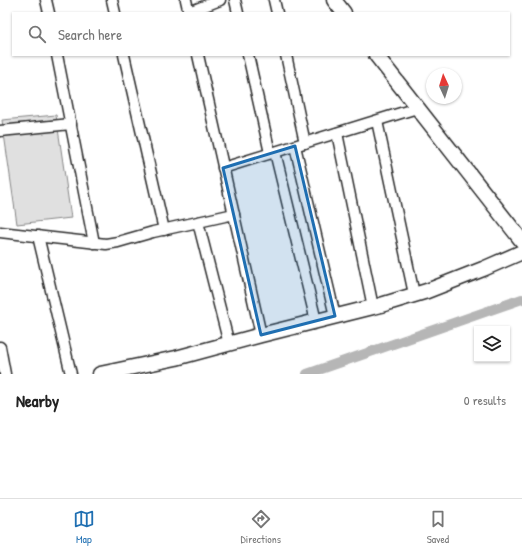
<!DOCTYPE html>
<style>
body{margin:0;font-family:"Patrick Hand",sans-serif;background:#f6f6f6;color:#222}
.controls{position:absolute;right:12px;bottom:12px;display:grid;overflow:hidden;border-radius:0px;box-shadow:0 1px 3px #0004}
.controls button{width:36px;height:36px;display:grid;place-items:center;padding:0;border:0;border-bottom:1px solid #e0e0e0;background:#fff;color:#222;font:20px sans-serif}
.compass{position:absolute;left:426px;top:68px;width:36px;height:36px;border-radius:50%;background:#fff;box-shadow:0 1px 3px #0004;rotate:356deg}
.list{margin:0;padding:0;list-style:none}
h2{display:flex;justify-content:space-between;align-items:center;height:52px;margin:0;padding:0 16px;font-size:17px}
h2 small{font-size:13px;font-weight:400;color:#767676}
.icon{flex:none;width:22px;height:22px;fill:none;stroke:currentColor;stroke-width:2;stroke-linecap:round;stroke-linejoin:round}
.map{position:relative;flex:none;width:522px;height:374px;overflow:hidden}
.search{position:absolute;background:#fff;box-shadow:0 1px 3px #0004;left:12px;right:12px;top:12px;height:44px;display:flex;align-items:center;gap:10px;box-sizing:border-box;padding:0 14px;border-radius:0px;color:#767676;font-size:15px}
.sheet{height:124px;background:#fff}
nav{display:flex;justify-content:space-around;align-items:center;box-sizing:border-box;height:56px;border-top:1px solid #e0e0e0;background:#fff;font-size:11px;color:#767676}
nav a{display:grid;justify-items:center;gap:2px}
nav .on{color:#1f6fb2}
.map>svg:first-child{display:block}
</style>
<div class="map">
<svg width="522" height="374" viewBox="0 0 522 374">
<rect width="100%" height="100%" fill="#fff"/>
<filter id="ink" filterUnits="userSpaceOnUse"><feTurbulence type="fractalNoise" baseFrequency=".025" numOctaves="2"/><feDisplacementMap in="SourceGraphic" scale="8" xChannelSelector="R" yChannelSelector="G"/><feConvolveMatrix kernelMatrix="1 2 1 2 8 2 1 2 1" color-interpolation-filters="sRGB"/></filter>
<g filter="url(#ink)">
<path fill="#e0e0e0" stroke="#868686" d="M56 115 71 218 17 224 2 120Z"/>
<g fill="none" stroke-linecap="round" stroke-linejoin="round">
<path stroke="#b6b6b6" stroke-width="10" d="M307 374 522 299"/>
<defs>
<g id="minor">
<path d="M46 0 49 13"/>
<path d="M112 0 115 13"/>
<path d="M186 0 189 13"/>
<path d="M235 0 238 13"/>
<path d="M274 0 277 13"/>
<path d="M189 12 220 0"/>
<path d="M57 55 94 243"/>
<path d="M124 55 164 230"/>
<path d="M198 55 261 335"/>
<path d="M248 55 270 153"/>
<path d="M286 55 305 143"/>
<path d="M377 121 414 294"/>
<path d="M0 131 71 124"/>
<path d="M337 133 373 307"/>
<path d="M295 146 335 316"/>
<path d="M275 152 316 321"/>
<path d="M223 168 417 108"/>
<path d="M198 222 229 344"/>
<path d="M0 232 106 244 118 242 153 232 234 214"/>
<path d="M38 236 71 374"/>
<path d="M0 347 5 374"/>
</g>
<g id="secondary">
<path d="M334 0 344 13"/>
<path d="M376 55 522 241"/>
<path d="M100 374 176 358 261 335 381 305 427 291 483 269 522 252"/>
</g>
</defs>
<use href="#minor" stroke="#2b2b2b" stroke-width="13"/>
<use href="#secondary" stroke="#2b2b2b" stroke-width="17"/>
<use href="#minor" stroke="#fff" stroke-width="10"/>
<use href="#secondary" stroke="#fff" stroke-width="14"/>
</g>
</g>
<path fill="#1f6fb2" fill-opacity="0.2" stroke="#1f6fb2" stroke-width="3" stroke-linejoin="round" d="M295 146 335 316 261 335 223 168Z"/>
</svg>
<div class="controls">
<button><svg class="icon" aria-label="layers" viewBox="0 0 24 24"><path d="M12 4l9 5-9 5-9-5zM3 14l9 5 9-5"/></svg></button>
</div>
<svg class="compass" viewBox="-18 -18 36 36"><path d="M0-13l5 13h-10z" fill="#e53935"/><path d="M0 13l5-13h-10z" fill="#767676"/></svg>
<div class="search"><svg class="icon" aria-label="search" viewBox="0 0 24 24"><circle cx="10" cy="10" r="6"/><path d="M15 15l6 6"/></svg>Search here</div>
</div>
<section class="sheet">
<h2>Nearby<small>0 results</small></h2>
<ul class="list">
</ul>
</section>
<nav>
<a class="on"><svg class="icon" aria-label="map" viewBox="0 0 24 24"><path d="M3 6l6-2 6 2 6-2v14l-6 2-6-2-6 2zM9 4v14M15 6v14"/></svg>Map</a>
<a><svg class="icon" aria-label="directions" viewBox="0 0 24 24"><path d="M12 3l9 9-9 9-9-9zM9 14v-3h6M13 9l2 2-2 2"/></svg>Directions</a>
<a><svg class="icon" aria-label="saved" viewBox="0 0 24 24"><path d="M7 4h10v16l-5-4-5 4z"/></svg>Saved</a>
</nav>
